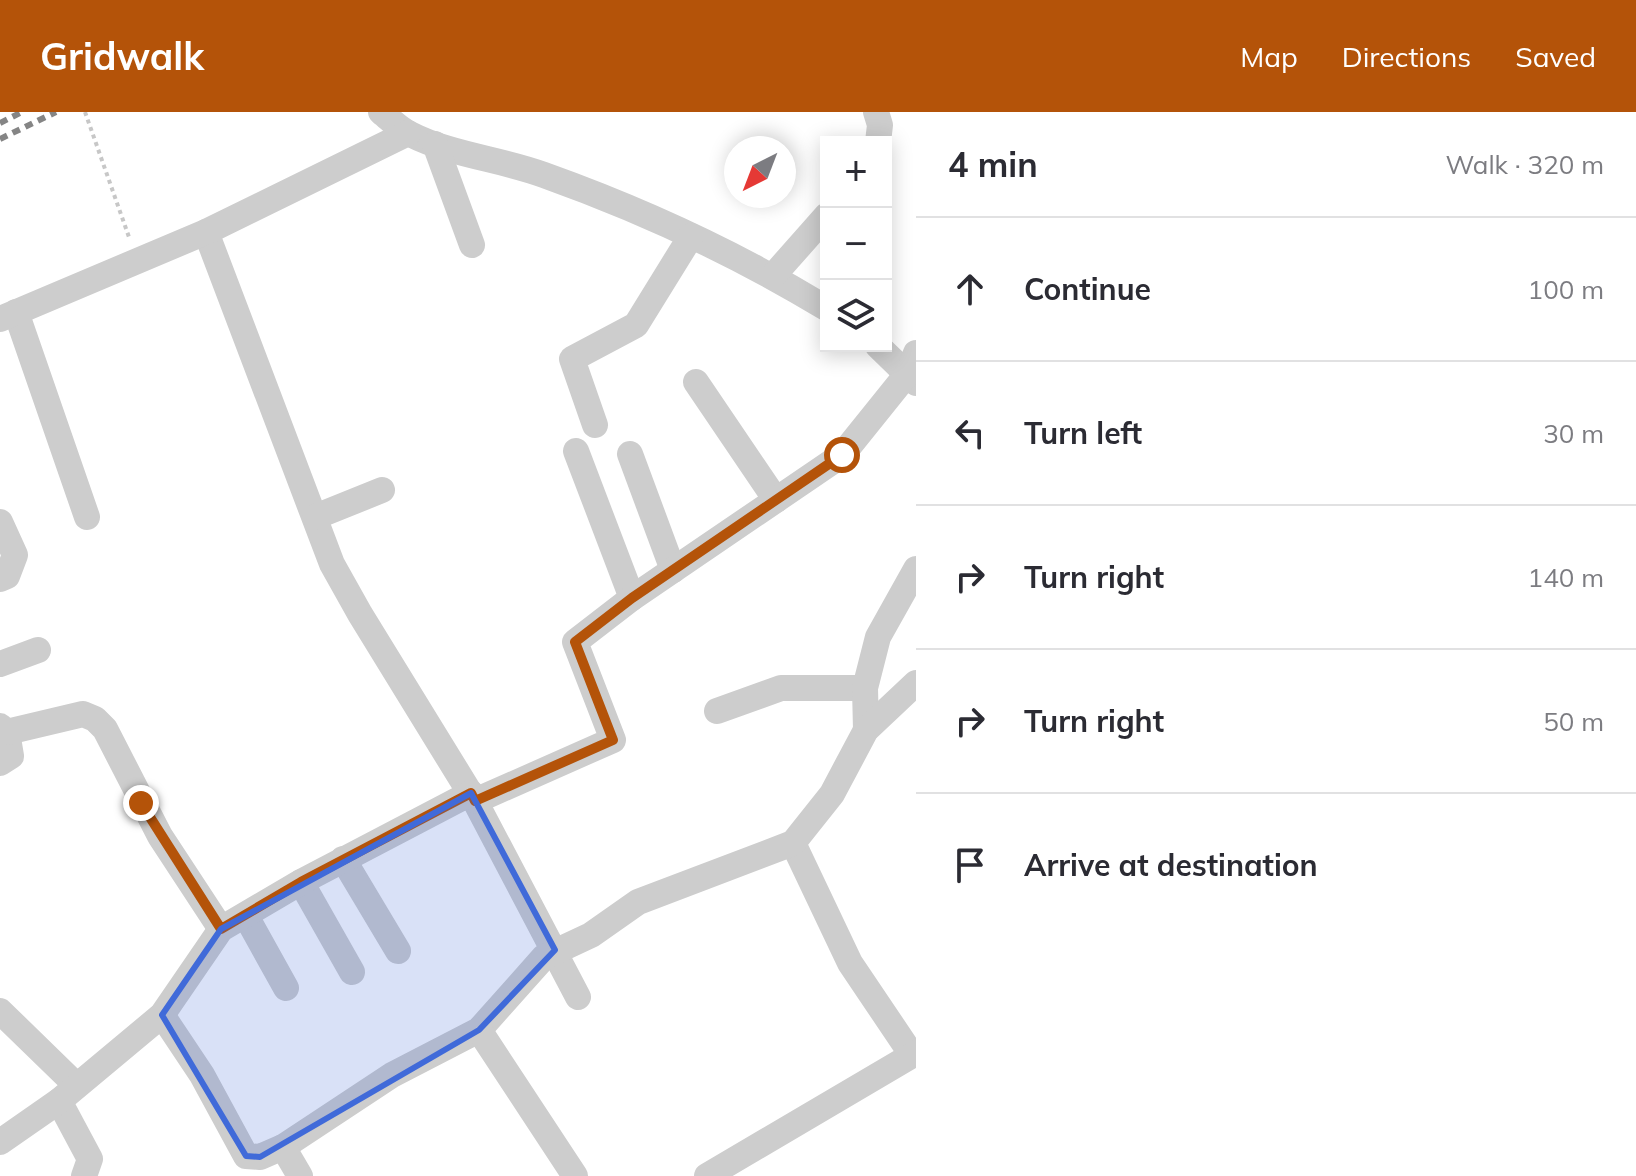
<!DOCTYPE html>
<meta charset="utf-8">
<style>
body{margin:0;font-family:Mulish,sans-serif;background:#f7f7f7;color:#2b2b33}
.controls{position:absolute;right:24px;top:24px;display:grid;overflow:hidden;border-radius:0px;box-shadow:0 4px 20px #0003}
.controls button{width:72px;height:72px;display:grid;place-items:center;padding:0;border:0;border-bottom:2px solid #e1e1e2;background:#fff;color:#2b2b33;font:40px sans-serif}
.compass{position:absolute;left:724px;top:24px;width:72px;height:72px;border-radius:50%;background:#fff;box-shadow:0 4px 20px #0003;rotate:222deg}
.stop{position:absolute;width:24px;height:24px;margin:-18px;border:6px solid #b45309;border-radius:50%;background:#fff}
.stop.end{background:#b45309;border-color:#fff;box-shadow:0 2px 8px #0008}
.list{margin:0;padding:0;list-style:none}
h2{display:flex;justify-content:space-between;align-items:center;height:104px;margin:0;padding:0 32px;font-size:34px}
h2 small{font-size:26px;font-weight:400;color:#7c7c81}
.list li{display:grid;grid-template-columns:52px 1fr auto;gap:24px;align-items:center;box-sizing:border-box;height:144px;padding:0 32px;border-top:2px solid #e1e1e2}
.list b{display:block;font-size:30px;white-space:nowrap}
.list em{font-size:26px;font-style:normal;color:#7c7c81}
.icon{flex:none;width:44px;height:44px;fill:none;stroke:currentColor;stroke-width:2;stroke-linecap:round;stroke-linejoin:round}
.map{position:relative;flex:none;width:916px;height:1064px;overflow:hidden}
header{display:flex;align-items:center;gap:48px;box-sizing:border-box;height:112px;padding:0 40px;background:#b45309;color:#fff}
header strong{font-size:38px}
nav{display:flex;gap:44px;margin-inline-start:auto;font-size:28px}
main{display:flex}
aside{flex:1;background:#fff}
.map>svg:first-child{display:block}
</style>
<header>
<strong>Gridwalk</strong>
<nav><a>Map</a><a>Directions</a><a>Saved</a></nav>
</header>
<main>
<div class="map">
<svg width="916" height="1064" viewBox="0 0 916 1064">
<rect width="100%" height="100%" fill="#fff"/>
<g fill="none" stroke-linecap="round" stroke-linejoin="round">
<path stroke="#c7c7c7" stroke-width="4" stroke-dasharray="4 4" stroke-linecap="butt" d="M85 0 130 128"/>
<g stroke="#cdcdcd" stroke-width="26">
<path d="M381 0C390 7 399 17 410 22 451 43 501 47 544 63 642 98 737 142 826 196"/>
<path d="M876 0 880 13 878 30"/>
<path d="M435 32 472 133"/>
<path d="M206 120 332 452 360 502 475 689 578 885"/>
<path d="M773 164 826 104"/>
<path d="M16 200 87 405"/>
<path d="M0 207 206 120 408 21"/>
<path d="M878 234 916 271"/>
<path d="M696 270 776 388"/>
<path d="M595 313 572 247 636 213 691 124"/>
<path d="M576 339 632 486"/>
<path d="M630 342 673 458"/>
<path d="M315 405 382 378"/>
<path d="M0 410 15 443 7 464 0 467"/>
<path d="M0 552 38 538"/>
<path d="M717 599 781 576H865"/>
<path d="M0 614 7 620 11 644 0 651"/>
<path d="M866 618 865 576 878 525 916 457"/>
<path d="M7 620 83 602 95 607 105 617 160 724 221 817"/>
<path d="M475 689 613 628 575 530 632 486 842 343 908 261 916 241"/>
<path d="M793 731 850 851 912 943"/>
<path d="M343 747 398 839"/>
<path d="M301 770 352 860"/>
<path d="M246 804 286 876"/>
<path d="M0 899 76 973"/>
<path d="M162 903 202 963 246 1044 260 1045 283 1035 392 963 479 918 544 845 591 823 638 790 793 731 832 682 866 618 916 571"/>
<path d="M479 918 575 1064"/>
<path d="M59 989 90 1047 84 1064"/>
<path d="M0 1030 59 989 162 903 221 817 301 770 471 681"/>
<path d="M283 1035 300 1064"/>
<path d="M707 1064 916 941"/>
</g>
<g stroke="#858585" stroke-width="6" stroke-dasharray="8 6" stroke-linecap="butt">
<path d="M0 11 22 0"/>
<path d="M0 27 56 0"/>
</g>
</g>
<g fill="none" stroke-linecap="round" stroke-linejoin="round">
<path stroke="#b45309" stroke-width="10" d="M141 691 221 817 301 770 471 681 475 689 613 628 575 530 632 486 842 343"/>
</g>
<path fill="#406ad9" fill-opacity="0.2" stroke="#406ad9" stroke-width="6" stroke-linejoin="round" d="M471 681 555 838 479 918 260 1045 246 1044 162 903 221 817Z"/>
</svg>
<div class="controls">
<button>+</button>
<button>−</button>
<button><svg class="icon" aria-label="layers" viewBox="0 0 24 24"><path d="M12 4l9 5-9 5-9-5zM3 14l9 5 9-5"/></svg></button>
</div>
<svg class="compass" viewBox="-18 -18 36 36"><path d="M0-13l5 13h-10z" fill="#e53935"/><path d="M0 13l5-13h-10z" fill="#7c7c81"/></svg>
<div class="stop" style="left:842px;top:343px"></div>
<div class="stop end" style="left:141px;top:691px"></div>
</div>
<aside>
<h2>4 min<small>Walk · 320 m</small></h2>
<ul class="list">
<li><svg class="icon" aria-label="ahead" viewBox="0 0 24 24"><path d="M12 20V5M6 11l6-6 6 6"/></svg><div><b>Continue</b></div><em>100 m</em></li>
<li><svg class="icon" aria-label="left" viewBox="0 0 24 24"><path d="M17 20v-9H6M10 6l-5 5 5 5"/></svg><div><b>Turn left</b></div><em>30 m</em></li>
<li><svg class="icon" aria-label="right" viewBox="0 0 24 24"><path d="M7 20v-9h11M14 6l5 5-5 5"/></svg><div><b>Turn right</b></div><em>140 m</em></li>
<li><svg class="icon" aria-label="right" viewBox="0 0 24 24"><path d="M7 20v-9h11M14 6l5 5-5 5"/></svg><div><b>Turn right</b></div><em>50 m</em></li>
<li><svg class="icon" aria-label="arrive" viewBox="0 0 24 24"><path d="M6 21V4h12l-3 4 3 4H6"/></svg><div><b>Arrive at destination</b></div></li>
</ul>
</aside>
</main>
